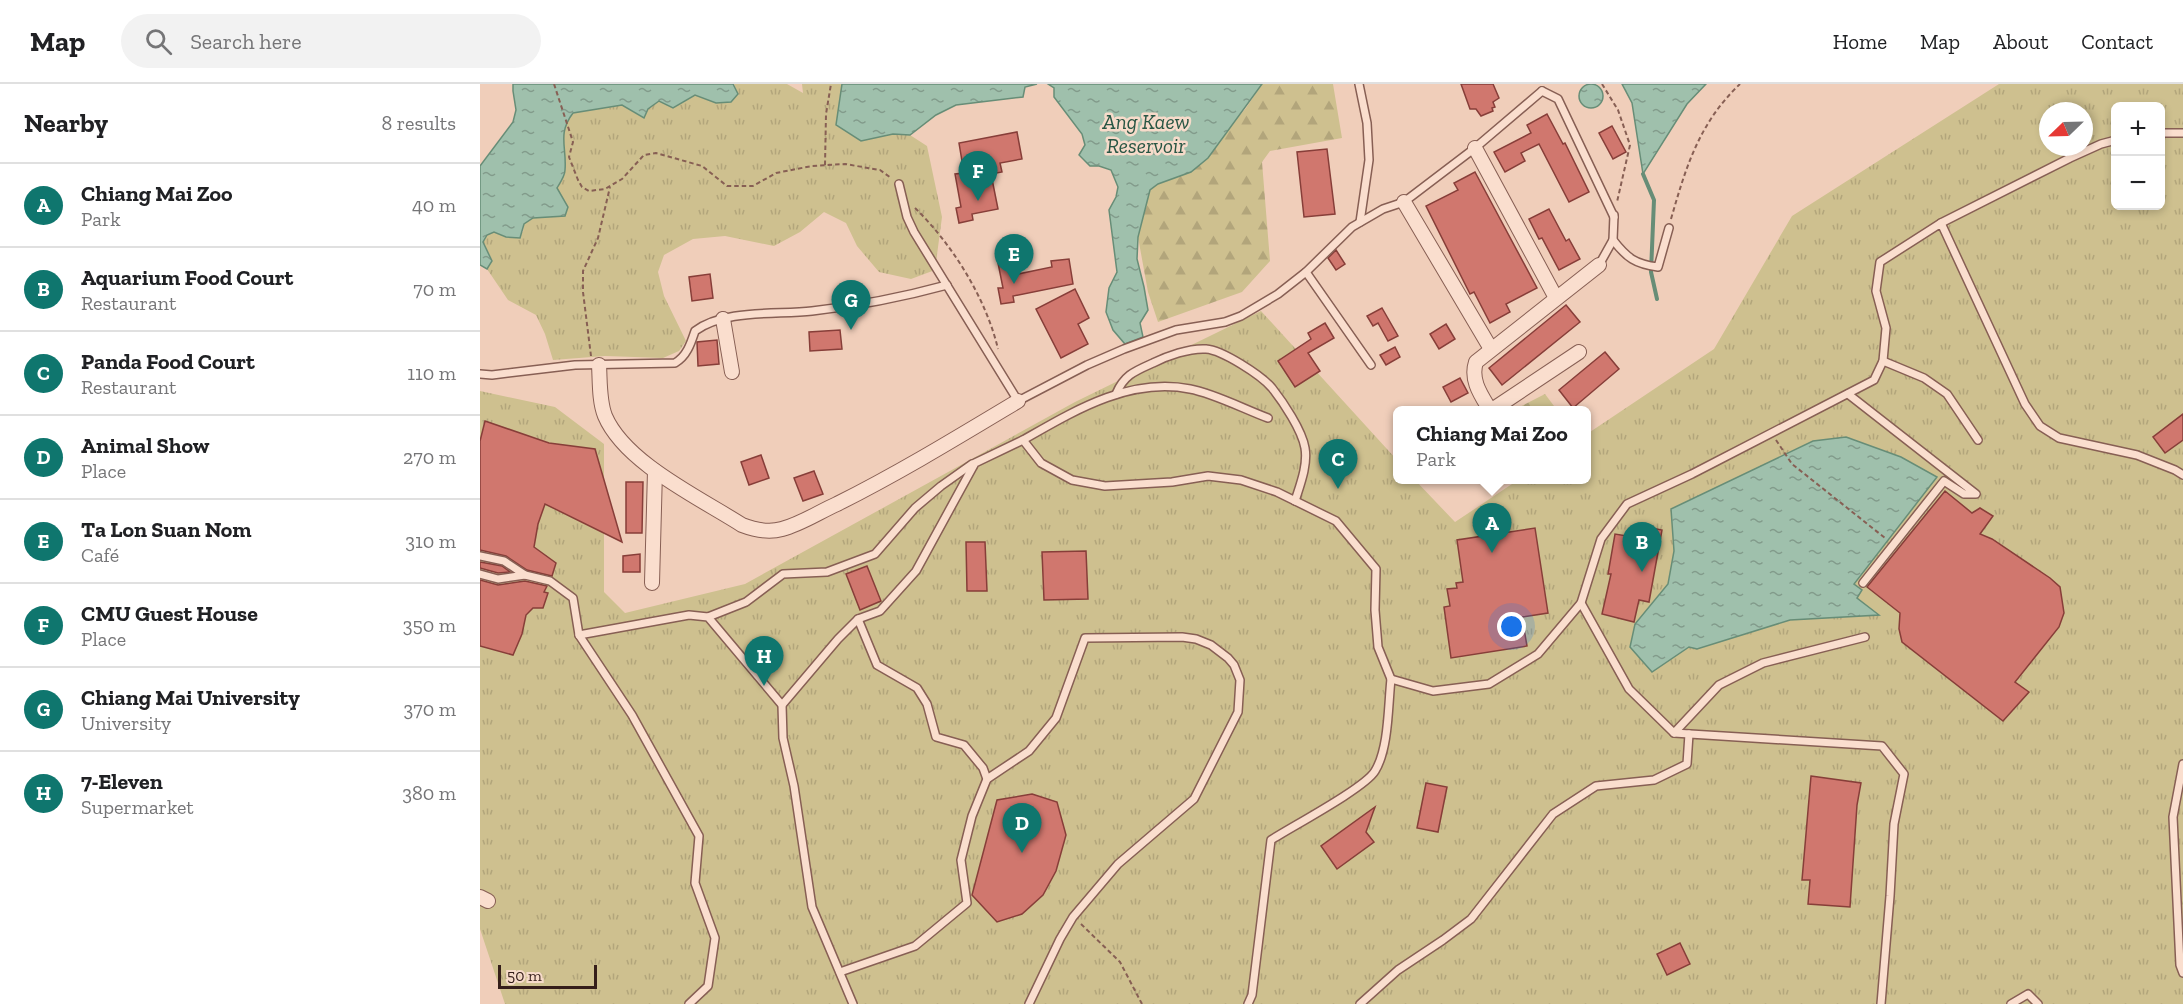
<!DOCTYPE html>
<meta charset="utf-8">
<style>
body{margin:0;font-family:"Zilla Slab",serif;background:#f2f2f2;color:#202124}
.controls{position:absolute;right:18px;top:18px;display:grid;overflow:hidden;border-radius:9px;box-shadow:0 3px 9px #0003}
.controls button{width:54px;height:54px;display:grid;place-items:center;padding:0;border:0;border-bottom:2px solid #e0e0e0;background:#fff;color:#202124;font:30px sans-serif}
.compass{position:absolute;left:1559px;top:18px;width:54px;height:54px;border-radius:50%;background:#fff;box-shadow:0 3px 9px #0003;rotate:247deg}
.scale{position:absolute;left:18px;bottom:15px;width:99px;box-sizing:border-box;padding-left:6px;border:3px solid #351e1a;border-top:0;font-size:16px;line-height:21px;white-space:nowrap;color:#351e1a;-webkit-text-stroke:4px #f7dbca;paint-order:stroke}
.you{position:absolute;left:1032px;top:543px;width:21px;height:21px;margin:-15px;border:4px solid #fff;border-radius:50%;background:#1a73e8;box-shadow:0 0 0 9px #1a73e833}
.badge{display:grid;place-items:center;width:39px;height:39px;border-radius:50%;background:#0f766e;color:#fff;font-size:20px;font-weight:700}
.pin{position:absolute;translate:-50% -50px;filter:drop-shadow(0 2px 3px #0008)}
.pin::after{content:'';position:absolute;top:32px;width:21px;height:18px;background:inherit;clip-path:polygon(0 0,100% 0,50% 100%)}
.popup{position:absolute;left:913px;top:322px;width:198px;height:78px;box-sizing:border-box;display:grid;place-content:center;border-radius:9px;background:#fff;filter:drop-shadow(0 2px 4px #0005);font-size:20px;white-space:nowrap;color:#757577}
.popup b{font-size:22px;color:#202124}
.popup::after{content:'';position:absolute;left:50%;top:100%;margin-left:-12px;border:12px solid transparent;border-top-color:#fff}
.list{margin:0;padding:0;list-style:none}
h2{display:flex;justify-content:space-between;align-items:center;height:78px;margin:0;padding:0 24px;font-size:26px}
h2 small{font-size:20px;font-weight:400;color:#757577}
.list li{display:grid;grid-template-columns:39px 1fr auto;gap:18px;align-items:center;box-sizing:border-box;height:84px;padding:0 24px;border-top:2px solid #e0e0e0}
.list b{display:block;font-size:22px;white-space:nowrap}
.list p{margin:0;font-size:20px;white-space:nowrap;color:#757577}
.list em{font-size:20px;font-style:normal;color:#757577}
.icon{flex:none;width:33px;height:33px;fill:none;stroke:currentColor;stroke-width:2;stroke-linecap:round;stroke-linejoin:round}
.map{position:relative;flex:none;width:1703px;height:920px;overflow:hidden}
header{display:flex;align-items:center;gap:36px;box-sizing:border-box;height:84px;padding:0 30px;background:#fff;border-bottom:2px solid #e0e0e0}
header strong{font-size:28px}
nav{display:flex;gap:33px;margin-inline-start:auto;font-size:21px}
.search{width:420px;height:54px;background:#f2f2f2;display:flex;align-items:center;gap:15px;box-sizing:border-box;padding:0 21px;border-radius:33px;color:#757577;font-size:22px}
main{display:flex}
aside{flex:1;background:#fff}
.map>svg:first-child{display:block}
</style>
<header>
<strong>Map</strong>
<div class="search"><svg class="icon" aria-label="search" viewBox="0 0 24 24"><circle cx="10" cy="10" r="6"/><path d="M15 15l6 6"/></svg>Search here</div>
<nav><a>Home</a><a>Map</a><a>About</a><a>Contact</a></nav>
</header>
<main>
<aside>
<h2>Nearby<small>8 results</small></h2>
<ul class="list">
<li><span class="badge">A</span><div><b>Chiang Mai Zoo</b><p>Park</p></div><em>40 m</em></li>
<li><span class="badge">B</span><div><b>Aquarium Food Court</b><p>Restaurant</p></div><em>70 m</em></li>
<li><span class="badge">C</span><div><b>Panda Food Court</b><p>Restaurant</p></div><em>110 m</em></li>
<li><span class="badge">D</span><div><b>Animal Show</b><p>Place</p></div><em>270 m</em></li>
<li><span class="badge">E</span><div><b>Ta Lon Suan Nom</b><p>Café</p></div><em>310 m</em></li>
<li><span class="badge">F</span><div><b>CMU Guest House</b><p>Place</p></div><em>350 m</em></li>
<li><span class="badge">G</span><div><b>Chiang Mai University</b><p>University</p></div><em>370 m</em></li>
<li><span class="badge">H</span><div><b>7-Eleven</b><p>Supermarket</p></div><em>380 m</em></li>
</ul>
</aside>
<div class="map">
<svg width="1703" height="920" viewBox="0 0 1703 920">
<defs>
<pattern id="forest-firs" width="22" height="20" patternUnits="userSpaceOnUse" patternTransform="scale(1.5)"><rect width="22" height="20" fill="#cec08f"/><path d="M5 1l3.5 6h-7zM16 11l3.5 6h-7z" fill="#b2a57b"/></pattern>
<pattern id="park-tufts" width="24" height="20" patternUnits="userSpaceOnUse" patternTransform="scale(1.5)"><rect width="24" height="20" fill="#cec08f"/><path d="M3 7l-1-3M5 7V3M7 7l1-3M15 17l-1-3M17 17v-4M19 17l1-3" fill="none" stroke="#b2a57b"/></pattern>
<pattern id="water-ripples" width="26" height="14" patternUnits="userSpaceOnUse" patternTransform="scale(1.5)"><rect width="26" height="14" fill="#9fc0ac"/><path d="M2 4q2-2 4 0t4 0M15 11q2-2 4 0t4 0" fill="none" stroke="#829b8b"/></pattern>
</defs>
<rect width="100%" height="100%" fill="#f0ceba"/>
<g fill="url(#forest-firs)">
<path d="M782 0H853L862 54 790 67 782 78 790 177 762 208 678 238 668 208 658 153 670 106 678 100 711 88 766 24Z"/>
<path d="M1065 310 1077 326H1034Z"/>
</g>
<g fill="url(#park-tufts)" fill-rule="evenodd">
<path d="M254 0H307L323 9 322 0H362L381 56 413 50 430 51 447 62 462 133 455 186 431 195 399 188 377 162 366 139 344 128 320 148 294 162 245 152 213 155 184 171 178 188 184 212 206 257 199 267 183 274 125 272 73 276 65 250 56 231 28 216 7 185 12 176 3 157 7 151 14 148 26 153 43 148 44 140 53 134 88 123 77 104C80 99 85 92 85 86 87 63 77 50 93 29L142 21 168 25 179 17 193 24 215 11 236 19 258 10Z"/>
<path d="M1519 0H1703V920H25L0 845V307L75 323 124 360V508L145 529 265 500 595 318 781 227 917 376 918 396H935L975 438 1038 396H1106L1107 350 1234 265 1312 132ZM1636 22H1680V122H1636ZM1568 27H1604V63H1568Z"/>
</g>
<g fill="url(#water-ripples)" stroke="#678d77" stroke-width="1.5">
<circle cx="1111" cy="12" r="12"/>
<path d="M33 0H253L258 10 251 18 236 19 215 11 193 24 179 17 168 25 164 34 142 21 93 29C77 50 87 63 85 86 85 92 80 99 77 104L88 123 85 132 53 134 44 140 40 154 26 153 14 148 7 151 3 158 12 177 7 185 0 181V82L33 38 36 26 33 7Z"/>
<path d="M362 0H557L545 3 543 13 476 21 456 31 430 51 413 50 381 57 356 41Z"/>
<path d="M568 0H782L728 74 711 88 678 100 670 106 658 153 657 175 664 203 668 226 660 239 663 253 645 260 633 246 626 228 629 204 637 188 629 126 636 113 638 103 631 86 619 82H610L599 71 605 61 602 50 574 13V4Z"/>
<path d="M1142 0H1226L1207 20 1163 90 1152 19Z"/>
<path d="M1366 353 1421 373 1457 393 1374 500 1382 506 1377 514 1399 531 1310 536 1217 565 1209 563 1172 588 1150 563 1155 540 1188 500 1194 467 1191 425 1333 357Z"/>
</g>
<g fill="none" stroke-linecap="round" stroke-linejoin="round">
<path stroke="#678d77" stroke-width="4" d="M1163 90 1174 116 1171 188 1177 215"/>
</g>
<g fill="#d0776e" stroke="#873e39" stroke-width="1.5">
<path d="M981 0H1013L1019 14 1013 18 1015 23 1012 24 1013 27 1001 32 996 25H990Z"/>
<path d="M1067 30 1083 60 1085 59 1109 108 1089 118 1059 60 1041 69 1045 77 1025 88 1014 68 1051 49 1047 41Z"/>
<path d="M1132 42 1146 68 1133 75 1119 49Z"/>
<path d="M537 48 542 75 520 79 522 88 511 90 518 125 492 130 493 136 479 139 476 124 481 123 475 90 484 89 479 59Z"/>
<path d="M847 65 855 130 824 133 817 68Z"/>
<path d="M995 88 1057 204 1026 220 1030 228 1010 239 994 208 990 210 946 122 978 106 974 99Z"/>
<path d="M1069 125 1086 157 1089 155 1100 175 1079 186 1062 154 1059 155 1049 135Z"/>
<path d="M533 166 538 190 572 183 571 177 589 175 593 200 533 212 534 218 521 220 518 204H523L516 169Z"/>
<path d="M856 166 865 180 856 186 848 174Z"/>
<path d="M230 190 233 214 212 217 209 193Z"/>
<path d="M595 205 609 234 598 240 608 260 581 274 556 225Z"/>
<path d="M1086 221 1100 238 1022 301 1009 284Z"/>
<path d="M902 224 918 252 908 257 898 239 893 242 887 232Z"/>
<path d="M845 239 854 254 828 269 840 287 815 303 798 277 831 255 828 249Z"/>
<path d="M966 240 975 255 959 265 950 250Z"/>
<path d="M360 246 362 265 330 267 329 248Z"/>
<path d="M237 256 239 280 218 282 217 258Z"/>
<path d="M915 263 920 273 906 281 900 271Z"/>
<path d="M1125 268 1139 285 1093 324 1079 306Z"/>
<path d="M980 294 988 309 971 318 963 303Z"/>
<path d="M1703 330V356L1685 369 1673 353Z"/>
<path d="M5 337 69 359 115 365 142 458 65 420 58 440 54 463 76 479 72 492 47 486 26 472 0 466V357Z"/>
<path d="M281 371 289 394 269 401 261 378Z"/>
<path d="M334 387 343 410 323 417 314 394Z"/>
<path d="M146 398H163L162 449H146Z"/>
<path d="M1465 407 1492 429 1500 424 1513 432 1500 450 1512 455 1570 494 1580 503 1584 529 1579 543 1535 598 1549 608 1523 637 1422 558 1419 545 1420 529 1387 503Z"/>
<path d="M1156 441 1182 446 1169 518 1159 516 1154 538 1122 530 1131 490H1128L1135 450 1153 453Z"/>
<path d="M1055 444 1068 529 1042 533 1047 562 971 574 964 523 970 522 967 505 977 504 976 499 983 498 977 456Z"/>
<path d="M486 458H505L507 507H487Z"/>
<path d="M606 467 608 515 564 516 562 468Z"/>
<path d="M160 470V488H143V472Z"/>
<path d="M0 478 22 482 30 488 18 489 0 484Z"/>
<path d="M387 482 401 517 380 526 366 490Z"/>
<path d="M0 496 18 501 45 497 67 502 64 508 68 509 63 524H53L46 531 42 550 33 571 0 562Z"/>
<path d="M1331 692 1381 699 1377 721 1370 823 1328 820 1330 796H1322Z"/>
<path d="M946 699 967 703 958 748 937 744Z"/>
<path d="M552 710 577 718 586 751 576 787 563 811 542 830 517 838 492 811 517 716Z"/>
<path d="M895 723 886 748 894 758 857 785 841 762Z"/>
<path d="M1200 859 1210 880 1187 891 1177 870Z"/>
</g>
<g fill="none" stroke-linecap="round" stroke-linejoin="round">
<defs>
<g id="service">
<path d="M879 0 887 39 889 76 880 138"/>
<path d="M1062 7 1078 15 1134 133"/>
<path d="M1680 49H1703"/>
<path d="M419 100 427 133 434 148 538 317 607 281 644 265 696 246 745 238 761 232 798 210 826 188 872 143 903 125 924 118 995 64 1062 7"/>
<path d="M1134 131 1133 156C1147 174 1155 180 1178 183L1189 144"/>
<path d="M1461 139 1590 74 1621 60 1636 56"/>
<path d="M1119 181 1133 156"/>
<path d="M826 188 891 281"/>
<path d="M1403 277 1444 294 1467 310 1498 356"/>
<path d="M0 290 12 291 95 281 195 279C207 272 211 259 215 247 244 225 297 231 332 227 377 222 423 213 467 201"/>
<path d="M636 310C644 291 655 287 673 279 687 272 709 264 726 265 742 266 781 291 792 304 803 318 822 346 825 364 828 381 820 401 815 417"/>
<path d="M1368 310 1496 410H1484L1464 397 1383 499"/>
<path d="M543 356C594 327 649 293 710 305 733 309 766 326 788 334"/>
<path d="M0 472 24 477 45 491 70 497 93 514 99 551 152 631 219 752 215 799 235 854 228 902 209 920"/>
<path d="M0 490 18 495 45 491"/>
<path d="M1101 519 1149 605 1194 649 1402 662 1424 690 1414 740 1410 812 1401 920"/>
<path d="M228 533 266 518 303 490 347 488 395 470 435 424 461 402 492 380"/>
<path d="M378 535 397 581 437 604 447 620 456 653 484 661 503 684 507 695"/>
<path d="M99 551 209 531 228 533 302 621 303 654 314 702 332 823 373 920"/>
<path d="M302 621 358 555 378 535 400 527 436 487 495 379 543 356 561 379 592 396 625 402 692 398 728 392 761 396 797 408 856 437 896 485 895 526 898 563 911 595 953 607 1009 600 1058 570 1101 519 1121 455 1147 420 1212 390 1394 296 1403 277 1406 244 1396 207 1400 178 1461 139 1545 320 1560 342 1579 354 1657 371 1695 386 1703 391"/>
<path d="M1194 649 1239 601 1283 579 1385 553"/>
<path d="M1703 680 1693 733 1700 881 1703 889"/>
<path d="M360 888 435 862 487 819 481 776 492 732 507 695 549 667 576 634 605 554 702 553 716 555 731 561 748 574 754 581 760 596 758 628 714 715 638 780 593 833 580 855 549 920"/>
<path d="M768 920 772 911 791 756C811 743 885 704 895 687 909 664 908 622 911 595"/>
<path d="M880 920 918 886 963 856 991 835 1073 730 1116 702 1174 696 1207 680 1209 650"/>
<path d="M1531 920 1548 910 1558 920"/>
</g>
<g id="minor">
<path d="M995 64 1076 214"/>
<path d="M924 118 1011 265"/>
<path d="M243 235 252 288"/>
<path d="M119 281C120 297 119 317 125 332 145 379 220 414 262 441 275 446 288 449 302 445 321 440 339 428 357 420 419 389 478 353 538 317"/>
<path d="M1010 326C1001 311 990 296 996 278L1119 181"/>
<path d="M1012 326 1099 268"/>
<path d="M172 499 175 387"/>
<path d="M0 813 8 817"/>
</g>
</defs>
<use href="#service" stroke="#875f54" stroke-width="10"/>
<use href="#minor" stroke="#875f54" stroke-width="16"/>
<g stroke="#875f54" stroke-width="2" stroke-dasharray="4.5 3" stroke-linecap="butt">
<path d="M74 0 93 58 89 73 98 96 102 103 109 107 125 105 142 95 164 71 176 69 222 82 247 102H273L296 89 332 82 365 80 400 86 411 94"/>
<path d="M1122 0 1138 26 1150 61 1137 118"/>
<path d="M345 81 346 30 351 0"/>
<path d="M435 124C472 160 506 214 518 265"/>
<path d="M1191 135C1206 83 1219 39 1260 0"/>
<path d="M111 272 103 208V187L118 154 130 103"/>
<path d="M1296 356 1312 380 1405 454"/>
<path d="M601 840 640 878 662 920"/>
</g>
<use href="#service" stroke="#fadece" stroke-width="7"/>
<use href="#minor" stroke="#fadece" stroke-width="14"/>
</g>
<g text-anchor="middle" stroke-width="5" stroke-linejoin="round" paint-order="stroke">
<g font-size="21" font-style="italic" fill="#285644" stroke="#f7dbca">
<text x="666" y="45">Ang Kaew<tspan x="666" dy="24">Reservoir</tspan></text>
</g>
</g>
</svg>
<div class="controls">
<button>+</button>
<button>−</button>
</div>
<svg class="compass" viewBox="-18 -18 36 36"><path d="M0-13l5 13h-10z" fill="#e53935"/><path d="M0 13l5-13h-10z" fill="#757577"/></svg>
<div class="scale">50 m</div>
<div class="you"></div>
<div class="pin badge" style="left:1012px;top:469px">A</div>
<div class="popup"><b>Chiang Mai Zoo</b>Park</div>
<div class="pin badge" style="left:1162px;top:488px">B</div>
<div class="pin badge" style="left:858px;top:405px">C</div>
<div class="pin badge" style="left:542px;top:769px">D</div>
<div class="pin badge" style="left:534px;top:200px">E</div>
<div class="pin badge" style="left:498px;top:117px">F</div>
<div class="pin badge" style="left:371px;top:246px">G</div>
<div class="pin badge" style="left:284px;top:602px">H</div>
</div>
</main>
